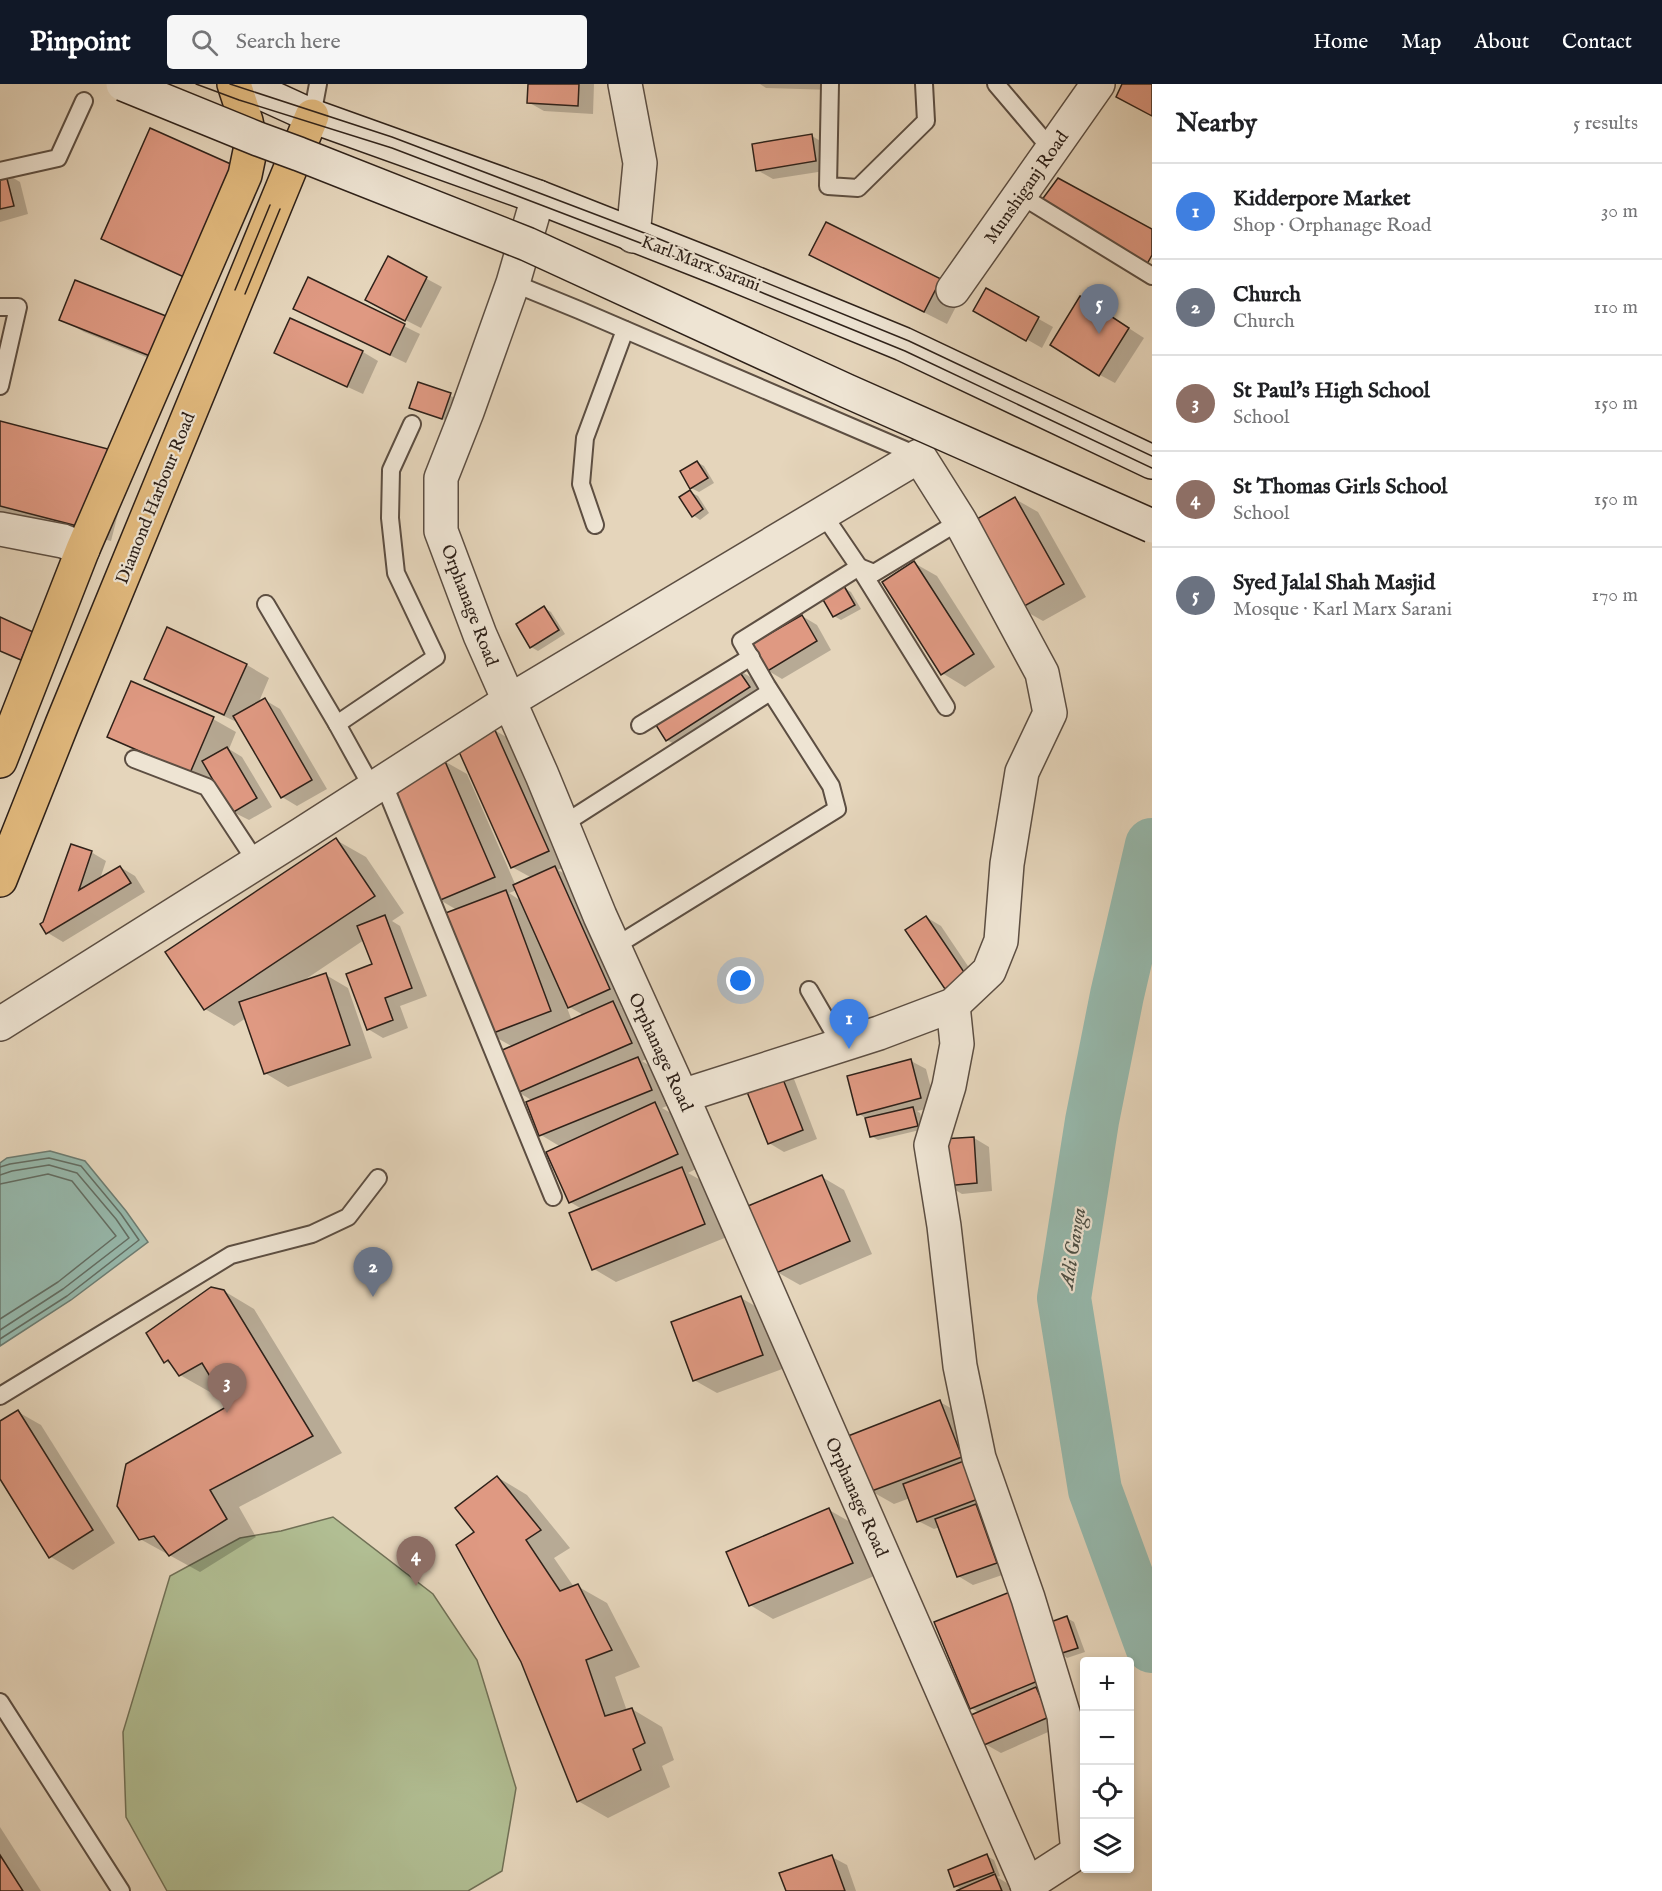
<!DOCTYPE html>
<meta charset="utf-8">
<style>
body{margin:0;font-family:"IM FELL English",serif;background:#f6f6f6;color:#202124}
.controls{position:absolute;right:18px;bottom:18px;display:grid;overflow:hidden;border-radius:6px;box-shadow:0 3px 9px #0003}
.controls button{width:54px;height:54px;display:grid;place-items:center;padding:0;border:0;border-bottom:2px solid #e0e0e0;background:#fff;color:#202124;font:30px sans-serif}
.you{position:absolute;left:741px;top:897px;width:21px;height:21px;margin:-15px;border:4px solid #fff;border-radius:50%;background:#1a73e8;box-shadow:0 0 0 9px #1a73e833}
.badge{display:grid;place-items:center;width:39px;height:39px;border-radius:50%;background:#111827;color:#fff;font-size:20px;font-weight:700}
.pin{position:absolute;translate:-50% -50px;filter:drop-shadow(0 2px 3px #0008)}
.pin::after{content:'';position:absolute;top:32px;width:21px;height:18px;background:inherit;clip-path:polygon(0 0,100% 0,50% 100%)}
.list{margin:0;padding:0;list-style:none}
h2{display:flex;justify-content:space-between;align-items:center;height:78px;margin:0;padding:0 24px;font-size:26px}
h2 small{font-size:20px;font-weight:400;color:#757577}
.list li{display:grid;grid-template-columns:39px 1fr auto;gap:18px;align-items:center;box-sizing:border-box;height:96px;padding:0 24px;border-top:2px solid #e0e0e0}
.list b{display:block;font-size:22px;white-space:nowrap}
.list p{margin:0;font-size:20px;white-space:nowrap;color:#757577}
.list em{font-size:20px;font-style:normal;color:#757577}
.icon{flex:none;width:33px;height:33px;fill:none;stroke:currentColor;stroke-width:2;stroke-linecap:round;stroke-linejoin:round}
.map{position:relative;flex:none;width:1152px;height:1807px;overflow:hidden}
header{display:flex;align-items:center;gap:36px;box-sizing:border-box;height:84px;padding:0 30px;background:#111827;color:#fff}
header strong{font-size:28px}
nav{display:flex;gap:33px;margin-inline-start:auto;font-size:21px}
.search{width:420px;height:54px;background:#f6f6f6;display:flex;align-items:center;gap:15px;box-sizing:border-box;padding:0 21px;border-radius:6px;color:#757577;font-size:22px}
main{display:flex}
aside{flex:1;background:#fff}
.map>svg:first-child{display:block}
</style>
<header>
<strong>Pinpoint</strong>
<div class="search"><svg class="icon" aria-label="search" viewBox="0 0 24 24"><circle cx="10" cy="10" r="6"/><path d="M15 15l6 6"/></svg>Search here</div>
<nav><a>Home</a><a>Map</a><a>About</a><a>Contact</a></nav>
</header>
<main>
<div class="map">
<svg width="1152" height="1807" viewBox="0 0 1152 1807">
<rect width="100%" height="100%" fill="#e5d5bb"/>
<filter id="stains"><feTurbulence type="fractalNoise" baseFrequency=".00333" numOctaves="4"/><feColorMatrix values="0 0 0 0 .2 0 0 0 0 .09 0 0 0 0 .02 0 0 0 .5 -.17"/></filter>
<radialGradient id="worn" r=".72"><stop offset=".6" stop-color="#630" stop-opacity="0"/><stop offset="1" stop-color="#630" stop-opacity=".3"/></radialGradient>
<path fill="#b1be93" stroke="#707056" stroke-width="1.5" d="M333 1433 433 1510 477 1576 516 1704 502 1787 468 1807H167L126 1733 123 1648 170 1492 240 1454 281 1447Z"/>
<path fill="#96b9ad" stroke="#6c7c72" stroke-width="1.5" d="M50 1067 85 1077 126 1127 148 1158 71 1216 0 1262V1079L7 1074Z"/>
<g fill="#0003" fill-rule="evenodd">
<path d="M529 0H594L593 30 544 27 528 18Z"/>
<path d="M760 0H834V6L766 4Z"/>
<path d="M151 46 207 204 126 168 103 155Z"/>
<path d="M812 52 827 61 831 86 773 95 757 86Z"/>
<path d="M5 89 20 98 28 130 0 138V90Z"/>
<path d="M827 140 963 209 947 240 834 183Z"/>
<path d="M388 174 442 203 421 244 382 224Z"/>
<path d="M309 195 420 250 406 279 310 233Z"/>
<path d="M76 198 178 286 84 248 61 235Z"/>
<path d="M987 206 1053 243 1042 264 975 226Z"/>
<path d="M1096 223 1144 254 1115 299 1100 291Z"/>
<path d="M291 236 363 268 378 277 363 310 291 277 276 269Z"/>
<path d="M419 300 458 315 450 338 411 323Z"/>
<path d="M0 339 108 366 131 379 111 457 0 428Z"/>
<path d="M697 378 704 382 714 399 699 408 691 404Z"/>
<path d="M690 408 698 412 709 429 700 436 693 431Z"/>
<path d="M1015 415 1038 428 1086 513 1043 537 1020 524Z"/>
<path d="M914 479 937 492 995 583 965 603 942 589Z"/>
<path d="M844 504 851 508 861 525 841 536 834 532Z"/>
<path d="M544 524 551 528 565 550 538 567 531 563Z"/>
<path d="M802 532 817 541 831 566 782 595 767 586Z"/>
<path d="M0 535 33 549 37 584 0 568Z"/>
<path d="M168 545 247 581 269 594 258 620 265 616 280 625 327 705 297 722 282 713 239 639 169 607 146 594Z"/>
<path d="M737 585 752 594 764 612 683 665 667 656Z"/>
<path d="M131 599 213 635 236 648 229 665 242 673 272 723 249 736 233 728 215 697 214 700 132 665 109 652Z"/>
<path d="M494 646 517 659 571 780 558 786 578 797 632 918 621 923 636 932 654 972 642 977 660 988 674 1019 662 1024 678 1033 700 1083 688 1089 704 1098 727 1153 616 1198 594 1185 582 1125 570 1118 561 1063 541 1051 533 1017 518 1008 513 963 490 950 457 826 440 816 444 677 467 690 516 802 532 794 512 783ZM517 806 521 817 509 809ZM566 921 580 929 584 932 572 937Z"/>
<path d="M336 756 366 773 404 829 392 837 400 842 427 912 400 922 408 944 383 954 368 945 374 881 364 856 300 899 326 891 348 904 372 974 288 1003 265 989 246 934 234 942 205 925Z"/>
<path d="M91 768 106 777 100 795 120 783 135 792 145 808 63 858 48 849 42 840Z"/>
<path d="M926 833 941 842 980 900 961 913 946 904Z"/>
<path d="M911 977 926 985 936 1023 917 1027 920 1029 924 1045 878 1056 871 1052 867 1035 859 1030Z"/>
<path d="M778 986 794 995 817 1055 784 1068 769 1059Z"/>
<path d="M974 1054 989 1063 992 1107 962 1110 947 1101Z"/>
<path d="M822 1093 844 1106 872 1170 800 1201 777 1188Z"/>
<path d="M224 1207 254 1225 342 1369 239 1423 256 1453 200 1488 140 1455 230 1323 219 1303 210 1308 180 1291 174 1282 165 1277Z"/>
<path d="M741 1214 764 1227 785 1284 717 1309 694 1296Z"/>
<path d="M940 1318 963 1331 1011 1488 973 1501 958 1492 940 1443 934 1445 918 1437 910 1414 894 1420 871 1407Z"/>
<path d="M18 1328 41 1341 115 1459 73 1486 51 1473 0 1392V1339Z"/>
<path d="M497 1393 527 1411 570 1464 554 1474 574 1503 577 1502 607 1519 640 1583 615 1593 627 1627 632 1625 662 1643 674 1676 662 1682 670 1703 608 1734 578 1717 476 1449Z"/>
<path d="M829 1426 852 1439 874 1492 773 1535 750 1521Z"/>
<path d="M1009 1509 1064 1641 1001 1669 985 1660 980 1629 971 1624Z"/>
<path d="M1067 1534 1074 1538 1085 1568 1067 1574 1060 1569Z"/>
<path d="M0 1743 41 1807H0Z"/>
<path d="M987 1772 994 1776 1000 1792 997 1793 1010 1801 1013 1807H959L962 1806 956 1802Z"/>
<path d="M832 1773 847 1781 856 1807H787Z"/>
</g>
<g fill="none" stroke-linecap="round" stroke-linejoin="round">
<g stroke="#626d63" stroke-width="1.5">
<path d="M0 1083 10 1080 49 1074 81 1082 121 1130 139 1156 67 1212 0 1255"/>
<path d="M0 1091 12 1087 49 1081 77 1089 116 1135 129 1154 63 1205 0 1246"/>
<path d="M0 1100 48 1090 72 1097 116 1152 58 1198 0 1235"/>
</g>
<path stroke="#96b9ad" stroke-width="54" d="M1152 761 1117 911 1092 1037 1064 1214 1095 1406 1152 1562"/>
</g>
<g fill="#df9982" stroke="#2e2119" stroke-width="1.5">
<path d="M528 0H579L578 22 527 19Z"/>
<path d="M1122 0H1152V32L1116 13Z"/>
<path d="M150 44 233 81 184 193 101 155Z"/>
<path d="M812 50 816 77 756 87 752 60Z"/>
<path d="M5 87 14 122 0 125V89Z"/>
<path d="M1058 94 1152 145V171L1147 180 1041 117Z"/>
<path d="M826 138 941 195 924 228 809 171Z"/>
<path d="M388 172 427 193 405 237 365 216Z"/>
<path d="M308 193 405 240 390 271 293 225Z"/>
<path d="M75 196 171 234 155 274 59 236Z"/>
<path d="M986 204 1039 233 1026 257 973 227Z"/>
<path d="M1080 212 1129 244 1099 292 1050 261Z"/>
<path d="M290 234 363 267 347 303 274 269Z"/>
<path d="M418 298 451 309 442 335 409 324Z"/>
<path d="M0 337 108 365 89 445 0 422Z"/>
<path d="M697 377 708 394 690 405 680 387Z"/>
<path d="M690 406 703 425 692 433 679 413Z"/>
<path d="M1015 413 1064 500 1019 525 970 439Z"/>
<path d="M914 477 974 570 941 591 882 498Z"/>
<path d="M844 502 855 521 833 533 822 514Z"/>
<path d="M544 522 559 546 530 564 516 540Z"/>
<path d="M802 531 817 557 766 588 750 561Z"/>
<path d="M0 533 33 548 21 576 0 567Z"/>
<path d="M167 543 247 580 224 631 144 595Z"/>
<path d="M737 584 750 603 666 657 654 638Z"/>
<path d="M131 597 214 633 190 689 107 653Z"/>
<path d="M265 614 312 696 281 714 233 632Z"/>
<path d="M494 644 549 767 511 784 456 661Z"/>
<path d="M227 663 257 714 232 729 202 677Z"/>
<path d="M444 675 495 793 438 817 387 700Z"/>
<path d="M336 754 375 812 204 926 165 868Z"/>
<path d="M71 760 92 767 79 806 120 782 131 799 46 850 40 840 43 838Z"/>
<path d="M555 782 610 905 568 924 513 801Z"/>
<path d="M506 806 551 927 488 951 443 830Z"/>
<path d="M385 831 412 904 385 914 393 936 367 946 346 890 372 880 357 842Z"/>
<path d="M926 832 966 891 945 905 905 846Z"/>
<path d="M326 889 350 961 264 990 239 918Z"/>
<path d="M613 917 632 959 517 1009 498 968Z"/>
<path d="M638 973 652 1006 539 1052 526 1018Z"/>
<path d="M911 975 921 1014 857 1031 847 992Z"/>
<path d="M779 985 803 1046 768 1060 743 998Z"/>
<path d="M655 1018 678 1070 569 1119 546 1068Z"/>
<path d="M913 1023 918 1042 870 1053 865 1034Z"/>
<path d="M974 1053 977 1099 945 1102 942 1055Z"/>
<path d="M682 1083 705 1140 592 1186 569 1129Z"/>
<path d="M822 1091 850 1157 776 1189 748 1122Z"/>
<path d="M211 1203 224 1206 313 1352 210 1406 227 1435 169 1472 154 1452 139 1456 117 1422 126 1380 228 1322 202 1279 179 1292 168 1276 164 1279 146 1249Z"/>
<path d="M741 1212 763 1271 693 1297 671 1238Z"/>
<path d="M940 1316 962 1373 869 1408 848 1352Z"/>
<path d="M18 1326 93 1446 49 1474 0 1395V1337Z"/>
<path d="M964 1377 978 1415 917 1438 903 1400Z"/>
<path d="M497 1392 541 1446 526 1456 560 1507 578 1500 612 1566 586 1576 605 1632 632 1624 645 1659 633 1665 641 1686 577 1718 521 1578 456 1461 474 1448 455 1424Z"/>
<path d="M976 1420 997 1479 957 1493 935 1435Z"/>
<path d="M829 1424 853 1479 749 1522 726 1468Z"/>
<path d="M1010 1508 1045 1594 970 1625 934 1538Z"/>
<path d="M1067 1532 1078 1564 1059 1570 1048 1539Z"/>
<path d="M1036 1603 1049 1633 984 1661 971 1631Z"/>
<path d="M987 1770 994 1788 954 1803 948 1786Z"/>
<path d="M0 1771 23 1807H0Z"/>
<path d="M832 1771 845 1807H786L779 1789Z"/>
<path d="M995 1790 1002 1807H956Z"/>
</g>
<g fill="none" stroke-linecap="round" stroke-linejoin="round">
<defs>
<g id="service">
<path d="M830 0 828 102 858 104 926 37 924 0"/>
<path d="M996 0 1052 66"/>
<path d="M312 32 318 0"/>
<path d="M0 87 58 74 84 17"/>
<path d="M1020 111 1152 192"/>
<path d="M513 199 579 226 919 372"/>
<path d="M0 223H18L0 302"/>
<path d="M823 430 859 483 946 623"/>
<path d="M595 441 581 400 585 354 625 246"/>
<path d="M266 520 337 640 373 705"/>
<path d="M337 640 436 573 396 489 390 434 391 386 412 340"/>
<path d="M640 641 751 573"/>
<path d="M134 675 207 703 257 779"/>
<path d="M383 698 553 1113"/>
<path d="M562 741 770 608"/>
<path d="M614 863 837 725 831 702 767 602 741 557 859 483 874 489 960 437"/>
<path d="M809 906 841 961"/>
<path d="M0 1312 231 1171 312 1150 348 1133 378 1094"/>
<path d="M0 1618 121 1807"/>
</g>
<g id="minor">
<path d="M625 0 640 79 633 152"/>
<path d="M538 113 513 199 467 328 441 394V447L480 551 542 691 600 832 689 1028 1030 1807"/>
<path d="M953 206 1098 0"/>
<path d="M0 445 63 457 83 465"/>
<path d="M953 921 957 960 949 1002 931 1061 944 1142 960 1282 979 1374 1028 1514 1064 1632 1078 1768 1027 1801"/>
<path d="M0 940 302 750 509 617 919 372 960 437 1042 589 1050 629 1022 688 1007 780 1001 857 989 887 953 921 879 949 682 1012"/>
</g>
<path id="secondary" d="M242 0 312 32 538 113 718 184 903 260 1152 378"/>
<g id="primary">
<path d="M0 677 83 465 245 91 251 62 246 37 234 0"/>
<path d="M0 796 62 640 312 32"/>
</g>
</defs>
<use href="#service" stroke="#5c4e42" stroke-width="20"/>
<use href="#minor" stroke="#5c4e42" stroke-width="36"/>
<use href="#secondary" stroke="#2e2119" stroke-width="36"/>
<use href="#primary" stroke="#2e2119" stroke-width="36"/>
<use href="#service" stroke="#eee4d3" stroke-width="16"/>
<use href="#minor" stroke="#eee4d3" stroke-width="33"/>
<use href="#secondary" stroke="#eee4d3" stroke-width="33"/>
<use href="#primary" stroke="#e2ba7e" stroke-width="33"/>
<g stroke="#2e2119" stroke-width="1.5">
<path d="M196 0 239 16 392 64 643 160 905 267 1152 384"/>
<path d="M230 0 392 53 647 150 909 257 1152 372"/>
<path d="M235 206 270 121"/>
<path d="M245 210 280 125"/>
</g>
<defs>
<path id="secondary-bridge" d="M123 0 258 55 299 70 527 160 847 307 1152 442"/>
</defs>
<use href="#secondary-bridge" stroke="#2e2119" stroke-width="36" stroke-linecap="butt"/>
<use href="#secondary-bridge" stroke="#eee4d3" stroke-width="33"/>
</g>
<g text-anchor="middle" stroke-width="4.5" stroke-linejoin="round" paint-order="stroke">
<g font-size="18" fill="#2e2119" stroke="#eee4d3">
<text transform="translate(1026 103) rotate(-55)" y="6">Munshiganj Road</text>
<text transform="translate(701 179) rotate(21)" y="6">Karl Marx Sarani</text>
<text transform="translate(155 414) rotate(-68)" y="6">Diamond Harbour Road</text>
<text transform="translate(470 521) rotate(69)" y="6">Orphanage Road</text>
<text transform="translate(661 968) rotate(65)" y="6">Orphanage Road</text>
<text transform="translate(857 1413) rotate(66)" y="6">Orphanage Road</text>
</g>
<g font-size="20" font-style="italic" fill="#4d4f45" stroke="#eee4d3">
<text transform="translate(1072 1164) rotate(-81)" y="7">Adi Ganga</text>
</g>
</g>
<rect width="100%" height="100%" filter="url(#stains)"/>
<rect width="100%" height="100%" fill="url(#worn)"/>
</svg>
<div class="controls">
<button>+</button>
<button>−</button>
<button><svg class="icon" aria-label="locate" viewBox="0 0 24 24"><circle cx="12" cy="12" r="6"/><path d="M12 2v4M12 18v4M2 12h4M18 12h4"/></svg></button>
<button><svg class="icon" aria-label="layers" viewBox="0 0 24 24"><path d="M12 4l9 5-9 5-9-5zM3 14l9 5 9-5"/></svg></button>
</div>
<div class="you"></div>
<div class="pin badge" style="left:849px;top:965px;background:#3f7fe0">1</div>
<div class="pin badge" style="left:373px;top:1213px;background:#6b7280">2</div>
<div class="pin badge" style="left:227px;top:1329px;background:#8d6e63">3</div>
<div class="pin badge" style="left:416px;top:1502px;background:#8d6e63">4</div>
<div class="pin badge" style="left:1099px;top:250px;background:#6b7280">5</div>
</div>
<aside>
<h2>Nearby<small>5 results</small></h2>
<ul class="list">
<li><span class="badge" style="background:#3f7fe0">1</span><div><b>Kidderpore Market</b><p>Shop · Orphanage Road</p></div><em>30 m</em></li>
<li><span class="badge" style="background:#6b7280">2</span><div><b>Church</b><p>Church</p></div><em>110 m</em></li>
<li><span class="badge" style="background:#8d6e63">3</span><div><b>St Paul's High School</b><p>School</p></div><em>150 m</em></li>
<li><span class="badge" style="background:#8d6e63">4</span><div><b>St Thomas Girls School</b><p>School</p></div><em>150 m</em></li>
<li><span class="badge" style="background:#6b7280">5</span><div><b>Syed Jalal Shah Masjid</b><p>Mosque · Karl Marx Sarani</p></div><em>170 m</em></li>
</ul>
</aside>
</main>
